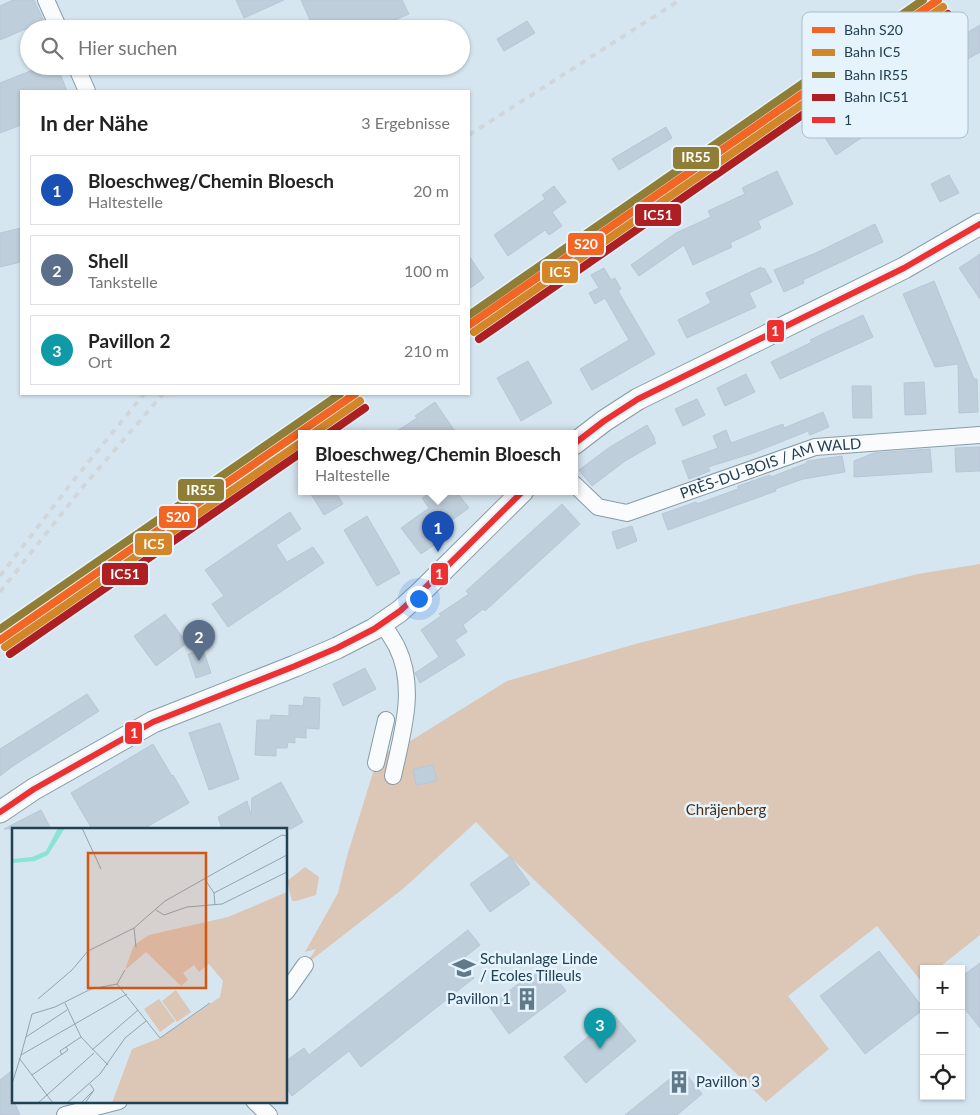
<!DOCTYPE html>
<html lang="de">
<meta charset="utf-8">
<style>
body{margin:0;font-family:Lato,sans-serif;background:#f2f2f2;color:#222}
.controls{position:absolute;right:15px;bottom:15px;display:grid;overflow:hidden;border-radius:0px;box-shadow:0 1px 4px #0004}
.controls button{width:45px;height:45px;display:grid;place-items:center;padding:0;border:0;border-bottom:1px solid #e0e0e0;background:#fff;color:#222;font:25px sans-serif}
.you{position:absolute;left:418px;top:598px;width:18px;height:18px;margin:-12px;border:4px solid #fff;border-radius:50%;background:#1a73e8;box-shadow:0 0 0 8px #1a73e833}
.badge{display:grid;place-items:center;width:32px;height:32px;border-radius:50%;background:#0b8043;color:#fff;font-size:16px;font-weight:700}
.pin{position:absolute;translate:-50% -41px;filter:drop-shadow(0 1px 2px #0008)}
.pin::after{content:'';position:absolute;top:26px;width:18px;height:15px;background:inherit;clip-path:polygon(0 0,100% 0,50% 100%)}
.popup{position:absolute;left:298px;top:430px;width:280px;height:65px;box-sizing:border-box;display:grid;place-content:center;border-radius:0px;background:#fff;filter:drop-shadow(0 1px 4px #0005);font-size:16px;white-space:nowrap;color:#767676}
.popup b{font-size:19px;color:#222}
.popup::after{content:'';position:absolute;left:50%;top:100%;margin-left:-10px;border:10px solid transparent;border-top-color:#fff}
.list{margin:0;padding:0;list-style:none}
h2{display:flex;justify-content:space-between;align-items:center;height:65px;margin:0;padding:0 20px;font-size:21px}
h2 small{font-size:16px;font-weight:400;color:#767676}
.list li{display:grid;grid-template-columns:32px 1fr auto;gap:15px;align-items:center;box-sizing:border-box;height:70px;margin:0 10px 10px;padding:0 10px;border:1px solid #e0e0e0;border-radius:0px}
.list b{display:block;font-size:19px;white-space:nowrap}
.list p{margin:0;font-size:16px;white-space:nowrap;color:#767676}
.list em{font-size:16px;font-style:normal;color:#767676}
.icon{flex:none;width:28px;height:28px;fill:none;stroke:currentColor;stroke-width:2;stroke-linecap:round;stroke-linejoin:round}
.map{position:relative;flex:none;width:980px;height:1115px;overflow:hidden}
.search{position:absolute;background:#fff;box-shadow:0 1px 4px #0004;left:20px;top:20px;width:450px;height:55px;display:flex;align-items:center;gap:12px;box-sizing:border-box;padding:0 18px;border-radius:28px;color:#767676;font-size:19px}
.panel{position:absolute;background:#fff;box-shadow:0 1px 4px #0004;left:20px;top:90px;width:450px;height:305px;border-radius:0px}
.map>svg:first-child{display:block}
</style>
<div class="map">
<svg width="980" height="1115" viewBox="0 0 980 1115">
<rect width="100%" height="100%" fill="#d6e6f0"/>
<g fill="#dcc6b5">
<path d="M980 564V935L937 969H924V979L921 981 877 926 788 996 829 1049 766 1102 502 849 476 822 404 888 305 965 316 949 305 952 338 893 347 856 376 763 393 747 399 748 507 681 639 643 918 574Z"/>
<path d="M305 867 319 877 316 895 296 901H292L287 881Z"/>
</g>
<g fill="#bfcedb" stroke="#b8c7d7">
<path d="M13 0H34L44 21 0 40V6Z"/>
<path d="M236 0H284L244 18Z"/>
<path d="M301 0H402L409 14 388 23 390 29H314Z"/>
<path d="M527 21 535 33 504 51 497 39Z"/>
<path d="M980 25V52L952 68 956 75 928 98 912 76 916 73 905 58 924 44 931 54Z"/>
<path d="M43 66H57L67 91H21V125L0 133V83Z"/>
<path d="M866 103 882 124 836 155 822 133Z"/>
<path d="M666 127 672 138 619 170 612 159Z"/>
<path d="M777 171 793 204 758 221 761 228 730 243 732 247 693 265 684 245 639 276 631 265 676 233 711 217 708 211 745 194 742 188Z"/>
<path d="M949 175 959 193 940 202 931 184Z"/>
<path d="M554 186 566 202 552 212 562 226 549 235 545 230 508 256 494 235 545 199 542 195Z"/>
<path d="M875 224 883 242 803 280 804 283 784 292 774 270 818 252Z"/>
<path d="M21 228V262L0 267V233Z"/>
<path d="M980 254V299L959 268Z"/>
<path d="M469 256 484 278 469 289Z"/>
<path d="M761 267 762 269 764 268 772 282 749 293 756 307 687 338 678 320 711 303 706 293Z"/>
<path d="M604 268 611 280 615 278 621 289 618 291 655 354 592 390 580 369 629 340 605 298 595 304 589 293 599 288 591 275Z"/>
<path d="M934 281 974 379H977L978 412 959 413 958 364 935 367 903 294Z"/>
<path d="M863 315 873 337 780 379 771 362 812 342 810 340Z"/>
<path d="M528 361 552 403 521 421 497 378Z"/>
<path d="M746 374 755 392 725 406 717 388Z"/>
<path d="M924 382 926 414 905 415 904 383Z"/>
<path d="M852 386H871L872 418H853Z"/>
<path d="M697 399 705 415 683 426 675 409Z"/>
<path d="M435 402 456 433H394L417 418 415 416Z"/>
<path d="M823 412 829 427 810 435 808 431 753 453 708 467 710 471 689 479 682 461 718 448 713 436 726 430 731 443 783 424 784 428Z"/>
<path d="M647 425 655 439 654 440 656 443 625 461 592 486 579 470 610 447Z"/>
<path d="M980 447V471L956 472 955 448Z"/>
<path d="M930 449 932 472 854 477V461L874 453Z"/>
<path d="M842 456 845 472 803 479 775 489 776 491 668 530 662 514 696 502 697 504 738 489V486L770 475 771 477 807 463V461Z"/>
<path d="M309 491H335L343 504 324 515Z"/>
<path d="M432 491H456L469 508 441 528 447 536 421 554 401 528 429 508 422 498Z"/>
<path d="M562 504 580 524 485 611 483 609 463 625 467 632 455 640 465 655 420 683 415 673 439 657 421 630 441 616 439 614 469 594 466 591Z"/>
<path d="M290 512 301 529 276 545 287 562 313 547 324 563 228 627 212 604 224 596 205 570Z"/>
<path d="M367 516 400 573 377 586 344 530Z"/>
<path d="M632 526 637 541 617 549 612 532Z"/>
<path d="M165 614 187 643 156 666 134 636Z"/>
<path d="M203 649 211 673 196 678 188 654Z"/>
<path d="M365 668 376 689 343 706 333 684Z"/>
<path d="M87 694 99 711 13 766 0 776V749Z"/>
<path d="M304 697 320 698 319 729 306 728V738L295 737V743L288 742 287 748H276V756L255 755 257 720H270L271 715 289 716V705L303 706Z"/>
<path d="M220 723 239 779 209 790 189 733Z"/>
<path d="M153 744 172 776 173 775 189 803 143 829H92L71 793Z"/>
<path d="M433 765 437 781 416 785 413 769Z"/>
<path d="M281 782 303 822 291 829H222L218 817 247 801 251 815 252 798Z"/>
<path d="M41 810 51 829H4Z"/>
<path d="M510 856 530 884 490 912 470 884Z"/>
<path d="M468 930 480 945 460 961 474 978 361 1067 349 1051 292 1096 286 1088V1061L304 1048 309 1055Z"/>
<path d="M879 951 924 1009 865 1054 820 996Z"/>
<path d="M980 963V1028L961 1004V977Z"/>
<path d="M545 964 566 991 509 1034 489 1006Z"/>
<path d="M614 1015 636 1041 586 1083 564 1057Z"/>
<path d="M14 1069V1101L20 1115H0V1080Z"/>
<path d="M682 1069 702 1094 677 1115H625Z"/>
</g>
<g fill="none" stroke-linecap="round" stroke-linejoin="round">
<defs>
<g id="minor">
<path d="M46 0 59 29"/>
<path d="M76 66 87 91"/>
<path id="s1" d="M574 484 598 507 627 513 815 447 980 435"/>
<path d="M383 624C387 631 393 639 397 647 417 688 402 734 393 776"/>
<path d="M376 763 386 720"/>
<path d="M286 992 305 965"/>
<path d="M254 1101 269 1115"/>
<path d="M65 1115 119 1101"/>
</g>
<g id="major">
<path d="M574 444 604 421 638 399 904 268 980 224"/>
<path d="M0 812 34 789 153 722 295 666 337 648 374 629 400 611 421 592 523 491"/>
</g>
</defs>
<use href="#minor" stroke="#869ca8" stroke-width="18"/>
<use href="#major" stroke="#869ca8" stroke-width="23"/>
<use href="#minor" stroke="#f9fbfd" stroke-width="16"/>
<use href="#major" stroke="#f9fbfd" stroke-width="21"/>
<g stroke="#d0d6da" stroke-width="4" stroke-dasharray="6 6" stroke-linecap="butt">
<path d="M469 135 680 0"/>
<path d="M0 576 73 481 144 394"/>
<path d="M0 592 82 488 163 394"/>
</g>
<defs>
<g id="bus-1">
<path d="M574 444 604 421 638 399 904 268 980 224"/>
<path d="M0 812 34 789 153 722 295 666 337 648 374 629 400 611 421 592 523 491"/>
</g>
</defs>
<use href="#bus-1" stroke="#e5f3fc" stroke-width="10"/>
<use href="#bus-1" stroke="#ee3030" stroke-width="6"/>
<defs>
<g id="rail-1">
<path d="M469 325 938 0"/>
<path d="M0 640 355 394"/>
</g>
<g id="rail-2">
<path d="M474 332 943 7"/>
<path d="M314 433 360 401"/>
<path d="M5 647 302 442"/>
</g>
<g id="rail-3">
<path d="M469 315 923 0"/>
<path d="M0 629 340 394"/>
</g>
<g id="rail-4">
<path d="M479 339 948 14"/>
<path d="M329 433 365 408"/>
<path d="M10 654 302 452"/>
</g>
</defs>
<use href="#rail-1" stroke="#e5f3fc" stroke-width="11"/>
<use href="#rail-2" stroke="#e5f3fc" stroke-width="11"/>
<use href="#rail-3" stroke="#e5f3fc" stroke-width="11"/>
<use href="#rail-4" stroke="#e5f3fc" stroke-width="11"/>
<use href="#rail-1" stroke="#f26522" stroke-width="8"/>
<use href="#rail-2" stroke="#d38628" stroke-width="8"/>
<use href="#rail-3" stroke="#917e36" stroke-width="8"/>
<use href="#rail-4" stroke="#ad1f23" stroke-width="8"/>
</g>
<defs>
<symbol id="school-bare" viewBox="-9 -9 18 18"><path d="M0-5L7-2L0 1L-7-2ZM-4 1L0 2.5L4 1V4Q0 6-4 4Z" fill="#617a8a" stroke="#e5f3fc" stroke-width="2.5" paint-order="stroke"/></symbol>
<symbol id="building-bare" viewBox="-9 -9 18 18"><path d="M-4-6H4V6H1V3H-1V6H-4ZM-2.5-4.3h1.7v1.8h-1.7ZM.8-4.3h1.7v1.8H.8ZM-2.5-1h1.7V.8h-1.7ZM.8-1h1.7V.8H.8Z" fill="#617a8a" stroke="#e5f3fc" stroke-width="2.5" paint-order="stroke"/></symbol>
</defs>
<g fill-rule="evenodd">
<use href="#school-bare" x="448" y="952" width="32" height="32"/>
<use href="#building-bare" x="511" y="983" width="32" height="32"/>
<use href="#building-bare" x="663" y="1066" width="32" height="32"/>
</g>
<g text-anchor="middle" stroke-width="5" stroke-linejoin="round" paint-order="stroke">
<g font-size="15" fill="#224053" stroke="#e5f3fc">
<text dy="5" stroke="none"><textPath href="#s1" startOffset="214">PRÈS-DU-BOIS / AM WALD</textPath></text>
</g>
<g font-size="15" fill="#4d2e14" stroke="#e5f3fc">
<text x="726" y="815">Chräjenberg</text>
</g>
<g font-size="15" fill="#224053" stroke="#e5f3fc" text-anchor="start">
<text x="480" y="964">Schulanlage Linde<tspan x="480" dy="17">/ Ecoles Tilleuls</tspan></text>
<text x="511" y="1004" text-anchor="end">Pavillon 1</text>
<text x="696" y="1087">Pavillon 3</text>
</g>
</g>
<g transform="translate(12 828)">
<rect width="275" height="275" fill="#d6e6f0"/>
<path d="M275 64V275H100L120 221 148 210 208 169 211 153 197 136 187 144 182 137 171 145 176 152 169 158 134 124 113 142 122 117 137 107 216 89ZM164 162 179 184 165 194 150 173ZM147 171 163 193 148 204 132 181Z" fill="#dcc6b5"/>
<path d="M46 0H53L36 27 23 33 0 35V31L20 29 34 23Z" fill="#88e5d5"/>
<path fill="none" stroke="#8ea4b1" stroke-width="1" d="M70 0 89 41M194 53 202 65 203 77M202 65 275 27M144 82 152 87 175 79 210 76 275 44M122 100 124 119M105 156 148 210 198 175M105 156 113 142M26 171 60 142 76 123 122 100 153 73 270 7 275 8M53 175 69 209 96 237M14 209 55 182M80 222 126 182M9 227 20 186 43 179 79 161 105 156M50 227 48 223 69 209M7 230 41 275M20 247 56 222 54 219M0 256 9 227 115 166M26 275 82 225M55 275 88 246 113 210 134 193M69 275 82 262 78 256M73 275 82 262"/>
<path fill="#d45613" fill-opacity="0.15" stroke="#d45613" stroke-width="2.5" d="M76 25H194V160H76Z"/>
<rect width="275" height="275" fill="none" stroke="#224053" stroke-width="2.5"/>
</g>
<rect x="802" y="12" width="166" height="126" rx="8" fill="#e5f3fc" stroke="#aabdc9" stroke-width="1"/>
<rect x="812" y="27" width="23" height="6" fill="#f26522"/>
<rect x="812" y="49" width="23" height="7" fill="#d38628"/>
<rect x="812" y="72" width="23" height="6" fill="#917e36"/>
<rect x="812" y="94" width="23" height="7" fill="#ad1f23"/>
<rect x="812" y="117" width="23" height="6" fill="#ee3030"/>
<g font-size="14" fill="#224053">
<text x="844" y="35">Bahn S20</text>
<text x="844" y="57">Bahn IC5</text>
<text x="844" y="80">Bahn IR55</text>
<text x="844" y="102">Bahn IC51</text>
<text x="844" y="125">1</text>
</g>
<g stroke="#e5f3fc" stroke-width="2">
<rect x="672" y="146" width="48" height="24" rx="5" fill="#917e36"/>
<rect x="634" y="203" width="48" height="24" rx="5" fill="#ad1f23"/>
<rect x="567" y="232" width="38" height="24" rx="5" fill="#f26522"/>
<rect x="541" y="260" width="38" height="24" rx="5" fill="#d38628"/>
<rect x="766" y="319" width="19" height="24" rx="5" fill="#ee3030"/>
<rect x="177" y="478" width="48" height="24" rx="5" fill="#917e36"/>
<rect x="158" y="505" width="39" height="24" rx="5" fill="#f26522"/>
<rect x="134" y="532" width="39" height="24" rx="5" fill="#d38628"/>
<rect x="430" y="562" width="19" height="24" rx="5" fill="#ee3030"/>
<rect x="101" y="562" width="48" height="24" rx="5" fill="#ad1f23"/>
<rect x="124" y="721" width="19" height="24" rx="5" fill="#ee3030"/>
</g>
<g font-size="14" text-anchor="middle" font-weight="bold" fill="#fff">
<text x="696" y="162">IR55</text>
<text x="658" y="220">IC51</text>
<text x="586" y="249">S20</text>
<text x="560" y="277">IC5</text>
<text x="775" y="336">1</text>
<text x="201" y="495">IR55</text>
<text x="178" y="522">S20</text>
<text x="154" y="549">IC5</text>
<text x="439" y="579">1</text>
<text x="125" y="579">IC51</text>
<text x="134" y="738">1</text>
</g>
</svg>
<div class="controls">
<button>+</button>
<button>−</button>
<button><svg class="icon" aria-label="locate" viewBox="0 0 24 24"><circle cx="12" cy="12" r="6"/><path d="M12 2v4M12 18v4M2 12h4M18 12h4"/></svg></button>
</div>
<div class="you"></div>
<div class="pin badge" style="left:438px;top:552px;background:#1a4fb4">1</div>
<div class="popup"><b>Bloeschweg/Chemin Bloesch</b>Haltestelle</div>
<div class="pin badge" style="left:199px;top:661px;background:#5c6f8a">2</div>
<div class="pin badge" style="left:600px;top:1049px;background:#0f9aa8">3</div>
<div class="search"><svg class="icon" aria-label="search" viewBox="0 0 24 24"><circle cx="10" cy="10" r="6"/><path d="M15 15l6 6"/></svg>Hier suchen</div>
<section class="panel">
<h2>In der Nähe<small>3 Ergebnisse</small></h2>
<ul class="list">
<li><span class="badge" style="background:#1a4fb4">1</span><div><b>Bloeschweg/Chemin Bloesch</b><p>Haltestelle</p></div><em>20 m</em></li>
<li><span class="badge" style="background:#5c6f8a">2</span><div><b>Shell</b><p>Tankstelle</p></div><em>100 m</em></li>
<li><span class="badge" style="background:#0f9aa8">3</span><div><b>Pavillon 2</b><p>Ort</p></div><em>210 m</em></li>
</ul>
</section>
</div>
